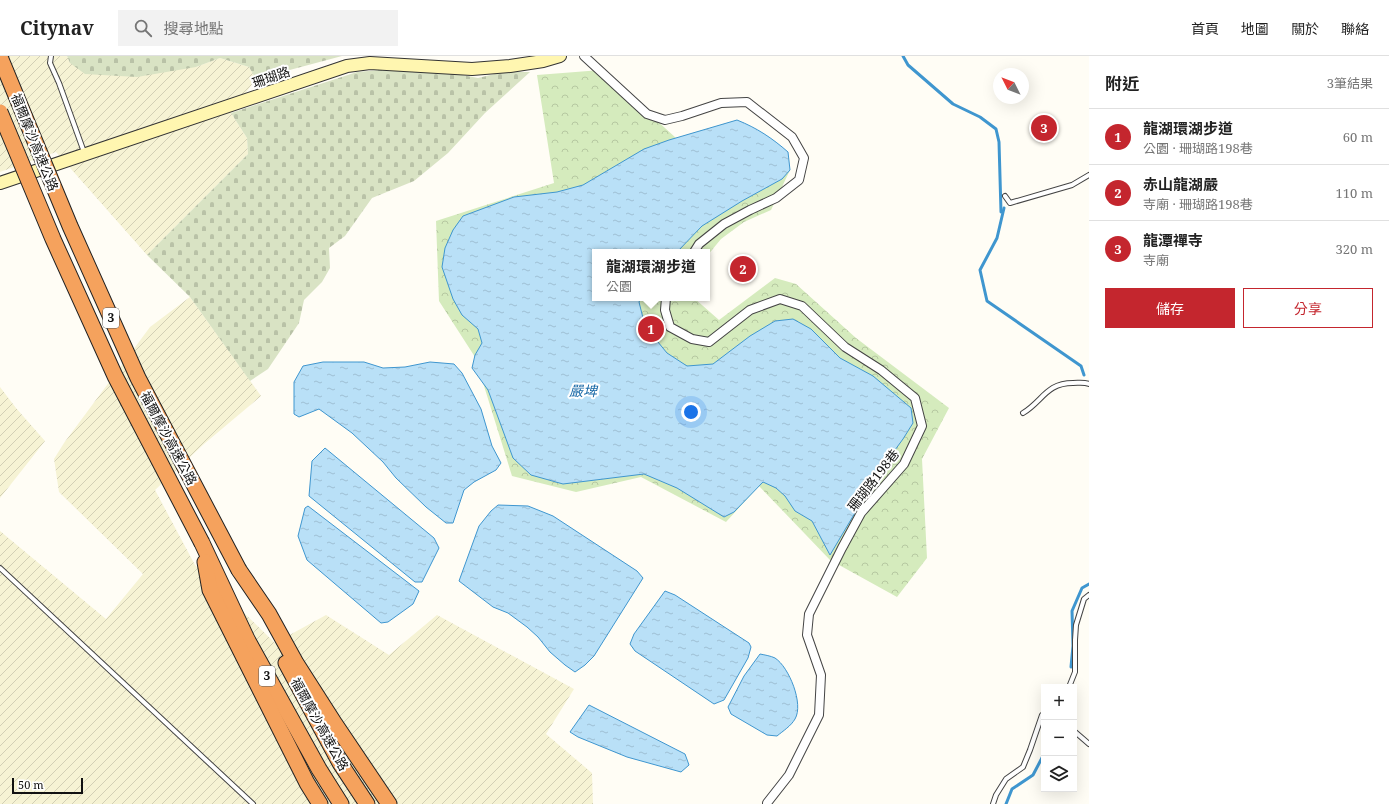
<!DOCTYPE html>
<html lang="zh-TW">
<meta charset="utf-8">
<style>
body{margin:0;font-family:"Noto Serif","Noto Sans TC",serif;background:#f2f2f2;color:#222}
.controls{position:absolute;right:12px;bottom:12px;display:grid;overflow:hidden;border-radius:0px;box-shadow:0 4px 16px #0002}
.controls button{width:36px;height:36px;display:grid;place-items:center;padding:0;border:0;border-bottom:1px solid #e0e0e0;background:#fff;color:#222;font:20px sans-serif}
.compass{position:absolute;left:993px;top:12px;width:36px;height:36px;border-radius:50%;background:#fff;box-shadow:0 4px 16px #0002;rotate:312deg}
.scale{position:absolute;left:12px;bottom:10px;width:71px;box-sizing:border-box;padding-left:4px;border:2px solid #111;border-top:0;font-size:11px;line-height:14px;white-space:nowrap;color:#111;-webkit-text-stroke:3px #fff;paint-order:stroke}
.you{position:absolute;left:691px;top:356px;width:14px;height:14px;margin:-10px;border:3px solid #fff;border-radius:50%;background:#1a73e8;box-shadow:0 0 0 6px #1a73e833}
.badge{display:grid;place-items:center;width:26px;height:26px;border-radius:50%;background:#c4262e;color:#fff;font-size:13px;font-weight:700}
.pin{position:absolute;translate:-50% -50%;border:2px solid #fff;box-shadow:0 1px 4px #0006}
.popup{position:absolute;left:592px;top:193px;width:118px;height:52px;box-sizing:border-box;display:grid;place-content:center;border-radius:0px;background:#fff;filter:drop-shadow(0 1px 3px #0005);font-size:13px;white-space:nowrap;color:#767676}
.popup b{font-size:15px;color:#222}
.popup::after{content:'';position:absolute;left:50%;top:100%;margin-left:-8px;border:8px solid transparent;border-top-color:#fff}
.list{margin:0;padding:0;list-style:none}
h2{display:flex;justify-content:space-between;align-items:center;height:52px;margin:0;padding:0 16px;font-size:17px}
h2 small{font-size:13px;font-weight:400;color:#767676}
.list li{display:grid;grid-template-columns:26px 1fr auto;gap:12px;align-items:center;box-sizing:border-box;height:56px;padding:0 16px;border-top:1px solid #e0e0e0}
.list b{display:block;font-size:15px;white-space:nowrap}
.list p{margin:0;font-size:13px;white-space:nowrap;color:#767676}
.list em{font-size:13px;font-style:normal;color:#767676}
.actions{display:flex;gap:8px;padding:12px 16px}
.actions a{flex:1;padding:9px 0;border:1px solid #c4262e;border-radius:0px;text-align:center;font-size:14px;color:#c4262e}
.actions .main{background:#c4262e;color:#fff}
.icon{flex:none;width:22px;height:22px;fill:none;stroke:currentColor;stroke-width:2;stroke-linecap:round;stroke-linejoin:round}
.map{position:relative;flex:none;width:1089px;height:748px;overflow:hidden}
header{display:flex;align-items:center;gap:24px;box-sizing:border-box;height:56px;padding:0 20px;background:#fff;border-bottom:1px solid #e0e0e0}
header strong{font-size:19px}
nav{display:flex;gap:22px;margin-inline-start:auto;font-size:14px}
.search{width:280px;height:36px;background:#f2f2f2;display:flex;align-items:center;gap:10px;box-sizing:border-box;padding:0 14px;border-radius:0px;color:#767676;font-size:15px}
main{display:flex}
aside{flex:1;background:#fff}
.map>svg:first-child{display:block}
</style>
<header>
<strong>Citynav</strong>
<div class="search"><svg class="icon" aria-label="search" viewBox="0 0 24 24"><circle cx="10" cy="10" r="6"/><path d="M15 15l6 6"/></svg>搜尋地點</div>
<nav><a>首頁</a><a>地圖</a><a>關於</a><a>聯絡</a></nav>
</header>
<main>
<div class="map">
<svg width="1089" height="748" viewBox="0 0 1089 748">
<defs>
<pattern id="farmland-furrows" width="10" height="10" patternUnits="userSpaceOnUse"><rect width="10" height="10" fill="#f6f3d4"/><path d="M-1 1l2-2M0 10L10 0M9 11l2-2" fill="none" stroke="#d2cfb5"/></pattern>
<pattern id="cemetery-stones" width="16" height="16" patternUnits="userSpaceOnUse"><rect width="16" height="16" fill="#d9e3c4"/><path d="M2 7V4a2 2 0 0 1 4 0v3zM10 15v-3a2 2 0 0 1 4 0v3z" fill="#b9c2a7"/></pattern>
<pattern id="park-crowns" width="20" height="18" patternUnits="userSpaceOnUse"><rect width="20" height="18" fill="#d5ebbd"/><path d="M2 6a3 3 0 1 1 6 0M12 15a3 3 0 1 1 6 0" fill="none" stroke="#b6c8a1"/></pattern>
<pattern id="water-ripples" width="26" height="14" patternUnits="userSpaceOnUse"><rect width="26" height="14" fill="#b9e0f7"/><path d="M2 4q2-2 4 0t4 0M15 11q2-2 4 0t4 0" fill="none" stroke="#9ebfd3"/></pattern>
</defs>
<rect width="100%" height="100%" fill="#fffdf5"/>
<g fill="url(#farmland-furrows)">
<path d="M0 0H67L70 7 196 11 220 2 249 11 256 23 231 57 247 82 248 98 147 199 56 96 0 116Z"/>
<path d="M190 241 261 340 204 388 155 434 195 509 275 587 326 559 389 599 437 559 574 633 546 678 592 717 593 748H0V475L106 563 143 518 59 436 54 403 64 387 150 271Z"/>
<path d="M0 331 16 352 45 385 0 442Z"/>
</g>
<g fill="url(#cemetery-stones)">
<path d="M67 0H342L256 23 249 11 220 2 196 11 137 21 85 18 70 7Z"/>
<path d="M390 13 446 16 478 22 503 16H530L485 57 448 97 414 125 372 142 345 180 329 192 330 212 322 226 304 244 299 267 268 313 250 325 190 241 147 199 248 98 247 82 231 57 357 16Z"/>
</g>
<path fill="url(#park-crowns)" d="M601 14 676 82 737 64 790 114 771 154 744 166 721 183 707 200V196H595V242H694L719 264 775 222 796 228 856 282 949 352 922 403 927 502 897 541 830 504 759 430 726 466 641 421 576 436 512 420 475 301 439 245 436 165 554 127 537 19Z"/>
<g fill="url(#water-ripples)" stroke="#3f96cf">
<path d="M737 64C757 72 772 82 788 96L790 114 782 123 742 145 702 170 677 196H595V242H641L639 246 643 262 653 280 667 297 687 310 713 308 750 280 775 265 793 263 811 273 840 302 873 320 911 352 913 367 903 383 881 413 830 499 812 465 795 455 785 440 776 432 763 426 734 456 724 461 677 432 644 418 563 428 531 419 513 402 488 334 472 312 475 299 482 287 478 273 462 259 453 243 442 211 445 192 453 174 463 160 514 141 557 136 583 129 644 93 669 84Z"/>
<path d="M323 306H364L383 312 405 311 430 306 454 308 462 317 481 353 492 390 501 407 496 414 474 426 464 434 453 467H446L426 451 396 422 383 406 352 377 319 353 299 361 294 358V326L303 310Z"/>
<path d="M325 392 434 482 439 492 422 526H415L309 440 312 405Z"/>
<path d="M498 449 528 450 553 460 637 515 643 522 594 600 585 609 575 616 565 609 550 596 538 581 527 571 508 557 493 551 459 525 479 470 491 455Z"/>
<path d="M308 450 419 535 413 548 388 566 381 567 307 504 298 480 305 452Z"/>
<path d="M665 535 675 539 749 587 751 591 748 602 724 644 714 648 635 595 630 588 634 578Z"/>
<path d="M760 598C765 599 771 600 775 602 789 611 804 648 795 663 791 670 783 675 777 680L767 679 731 658 728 651 744 620Z"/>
<path d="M589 649 685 698 689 709 681 716 627 701 578 681 570 676Z"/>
</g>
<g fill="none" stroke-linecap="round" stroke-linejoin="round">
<g stroke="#3f96cf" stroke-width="3">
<path d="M903 0 908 9 953 48 980 61 996 73 999 86 1001 156"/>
<path d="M1004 152 997 182 980 214 987 245 1081 310 1084 319"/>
<path d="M1071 611 1073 590 1072 555 1082 532 1089 528"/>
<path d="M1006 748 1012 733 1033 719 1044 698"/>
</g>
<defs>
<g id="lane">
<path d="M51 0 50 7 59 27 84 96"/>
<path d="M1005 140 1010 147 1072 129 1089 119"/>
<path d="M1023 357C1043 345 1046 327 1073 327 1079 327 1084 326 1089 328"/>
<path d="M0 512 253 748"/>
<path d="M1069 631 1075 616V584L1076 569 1084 543 1089 539"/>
<path d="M1074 675 1089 688"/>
<path d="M993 748 996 739 1006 723 1023 711 1030 694 1042 659H1044"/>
</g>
<g id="street">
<path d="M584 0 647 58 665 64 682 60 721 47 747 46 792 81 804 102 799 124 776 142 750 154 724 168 699 188 694 196"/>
<path d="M666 242 665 254 670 271 692 283 709 286 750 254 780 243 802 250 845 291 881 314 915 342 922 370 904 408 861 457 842 492 809 558 807 579 821 619 819 659 789 719 767 747V748"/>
</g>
<path id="secondary" d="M0 127 347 10 370 7 472 13 510 10 543 5 560 0"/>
<g id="highway">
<path d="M202 487 247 583 319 713 341 748"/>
<path d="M205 506 210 534 307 727 320 748"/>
<path d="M239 514 269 558 296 607 335 668 389 748"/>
<path d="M286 607 340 707 367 748"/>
</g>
</defs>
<use href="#lane" stroke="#444" stroke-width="6"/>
<use href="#street" stroke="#444" stroke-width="10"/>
<use href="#secondary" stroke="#333" stroke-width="14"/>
<use href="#highway" stroke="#222" stroke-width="17"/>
<use href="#lane" stroke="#fff" stroke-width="4"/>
<use href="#street" stroke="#fff" stroke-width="8"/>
<use href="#secondary" stroke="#fff6b0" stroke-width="12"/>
<use href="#highway" stroke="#f5a25d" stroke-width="15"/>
<defs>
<g id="highway-bridge">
<path d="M0 1 70 170 138 322 239 514"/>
<path d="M0 56 53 183 115 320 202 487"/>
</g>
</defs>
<use href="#highway-bridge" stroke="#222" stroke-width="17" stroke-linecap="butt"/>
<use href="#highway-bridge" stroke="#f5a25d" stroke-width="15"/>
</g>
<g text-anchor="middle" stroke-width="4" stroke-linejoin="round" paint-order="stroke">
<g fill="#fff" stroke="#585858" stroke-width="1">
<rect x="103" y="252" width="16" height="20" rx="3"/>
<rect x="259" y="610" width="16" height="20" rx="3"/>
</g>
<g font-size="12" font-weight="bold" fill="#111">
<text x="111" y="266">3</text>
<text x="267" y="624">3</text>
</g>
<g font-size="13" fill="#111" stroke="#fff">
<text transform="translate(271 21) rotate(-19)" y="5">珊瑚路</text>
<text transform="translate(35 86) rotate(68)" y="5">福爾摩沙高速公路</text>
<text transform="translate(169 382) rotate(62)" y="5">福爾摩沙高速公路</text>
<text transform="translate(873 424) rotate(-52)" y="5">珊瑚路198巷</text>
<text transform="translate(320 668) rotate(61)" y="5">福爾摩沙高速公路</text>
</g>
<g font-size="14" font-style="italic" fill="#1768a6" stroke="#fff">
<text x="583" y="340">嚴埤</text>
</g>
</g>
</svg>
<div class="controls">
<button>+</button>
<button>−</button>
<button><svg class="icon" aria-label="layers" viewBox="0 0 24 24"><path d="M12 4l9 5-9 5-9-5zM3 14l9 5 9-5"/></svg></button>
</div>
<svg class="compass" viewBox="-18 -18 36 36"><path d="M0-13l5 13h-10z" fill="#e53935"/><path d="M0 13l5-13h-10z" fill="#767676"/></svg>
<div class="scale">50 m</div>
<div class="you"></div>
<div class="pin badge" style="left:651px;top:273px">1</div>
<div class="popup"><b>龍湖環湖步道</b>公園</div>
<div class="pin badge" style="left:743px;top:213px">2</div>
<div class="pin badge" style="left:1044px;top:72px">3</div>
</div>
<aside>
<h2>附近<small>3筆結果</small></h2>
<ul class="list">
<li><span class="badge">1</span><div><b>龍湖環湖步道</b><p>公園 · 珊瑚路198巷</p></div><em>60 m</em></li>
<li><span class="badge">2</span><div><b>赤山龍湖嚴</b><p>寺廟 · 珊瑚路198巷</p></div><em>110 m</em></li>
<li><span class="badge">3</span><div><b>龍潭禪寺</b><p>寺廟</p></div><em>320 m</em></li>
</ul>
<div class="actions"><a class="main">儲存</a><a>分享</a></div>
</aside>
</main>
